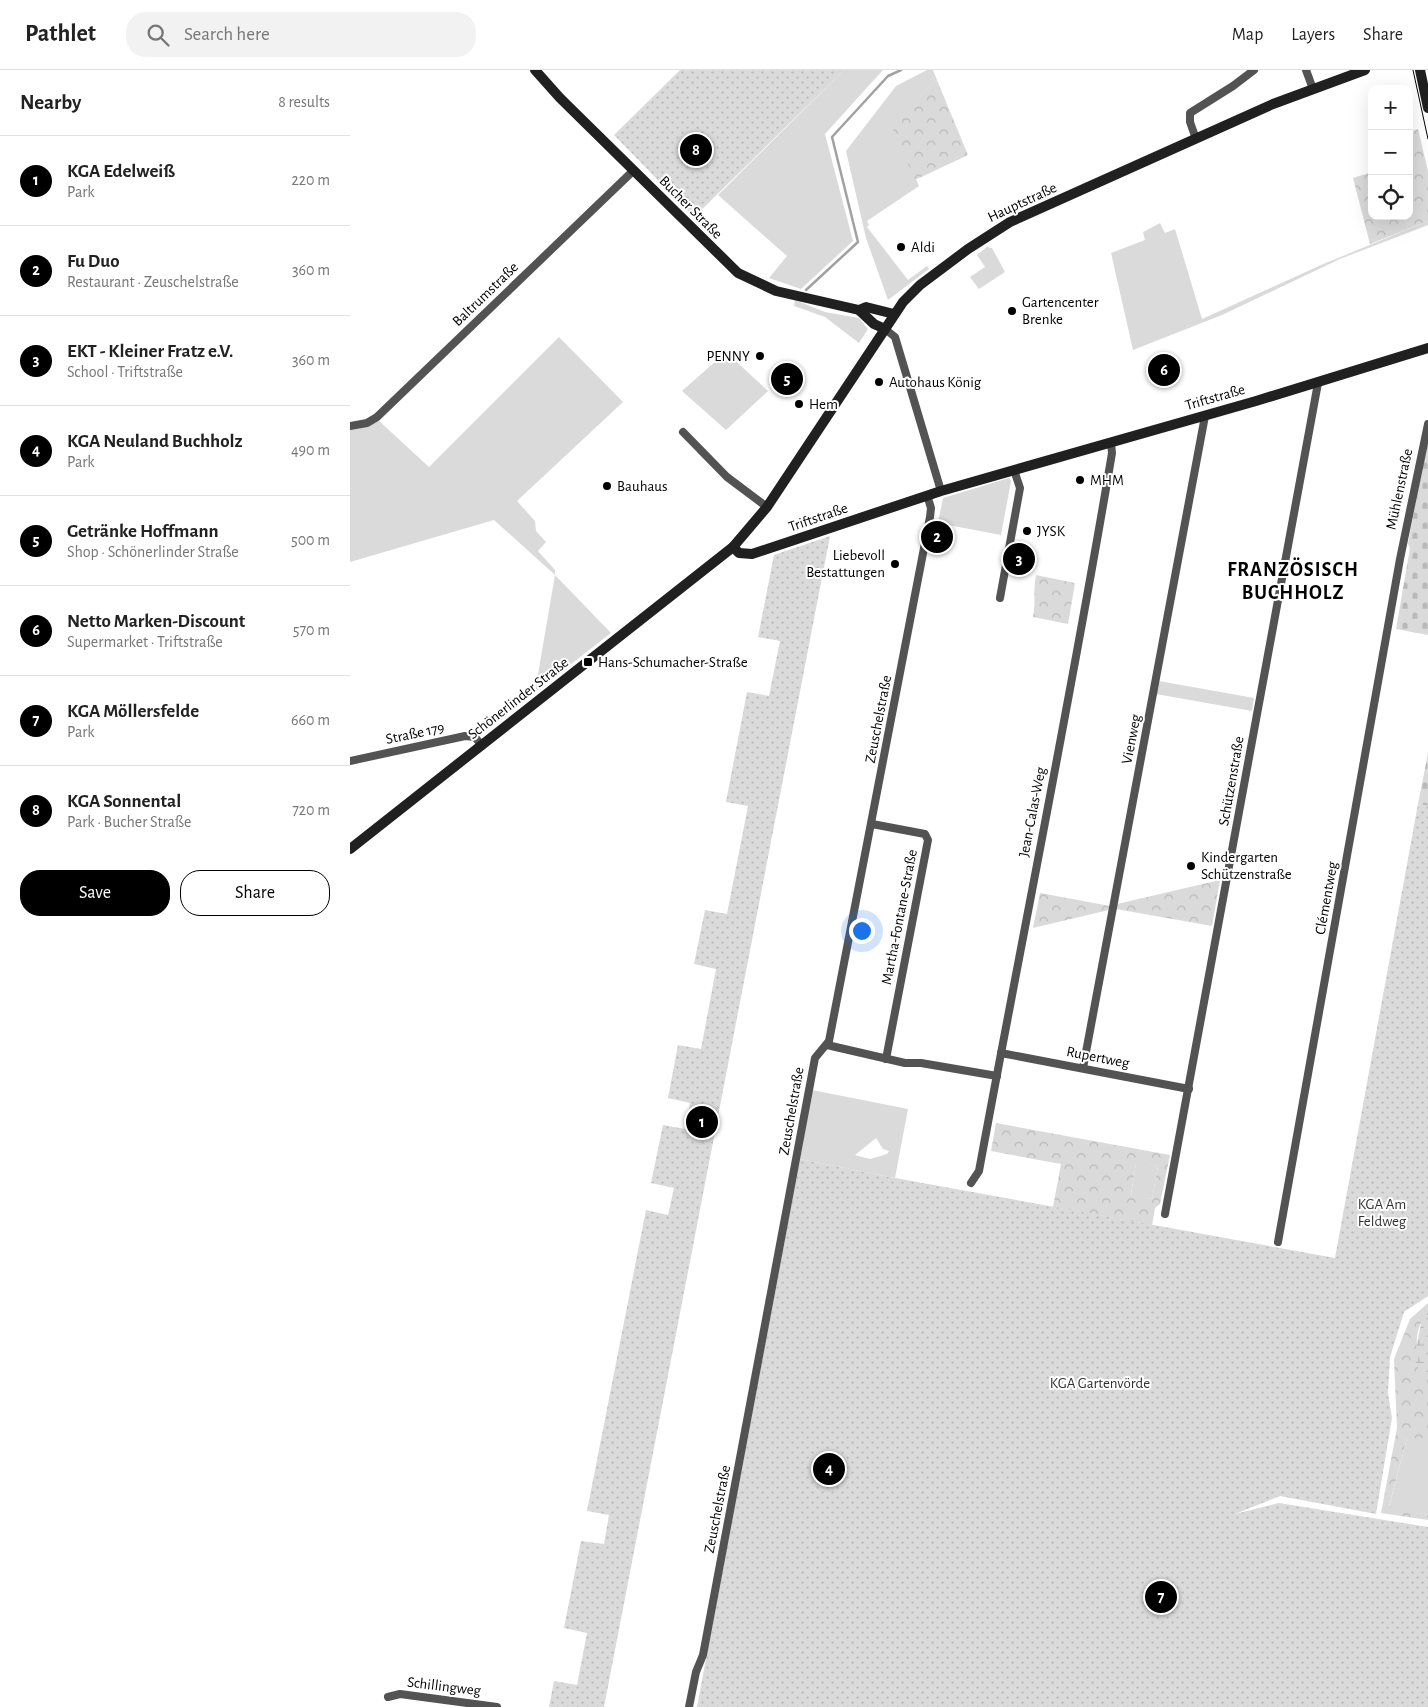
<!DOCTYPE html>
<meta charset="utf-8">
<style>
body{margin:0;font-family:"Alegreya Sans",sans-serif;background:#f2f2f2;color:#222}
.controls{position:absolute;right:15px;top:15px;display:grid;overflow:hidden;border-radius:10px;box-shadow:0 5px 20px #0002}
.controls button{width:45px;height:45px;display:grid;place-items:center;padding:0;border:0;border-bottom:1px solid #e0e0e0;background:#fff;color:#222;font:25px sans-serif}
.you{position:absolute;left:511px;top:860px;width:18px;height:18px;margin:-12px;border:4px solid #fff;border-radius:50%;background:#1a73e8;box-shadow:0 0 0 8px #1a73e833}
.badge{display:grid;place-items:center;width:32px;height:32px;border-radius:50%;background:#000;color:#fff;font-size:16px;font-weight:700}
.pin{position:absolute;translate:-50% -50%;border:2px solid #fff;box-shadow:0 1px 5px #0006}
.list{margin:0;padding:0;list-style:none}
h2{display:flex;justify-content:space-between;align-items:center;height:65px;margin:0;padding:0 20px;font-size:21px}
h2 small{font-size:16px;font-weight:400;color:#767676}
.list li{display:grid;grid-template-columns:32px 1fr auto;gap:15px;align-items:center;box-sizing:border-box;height:90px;padding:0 20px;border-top:1px solid #e0e0e0}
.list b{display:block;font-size:19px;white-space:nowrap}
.list p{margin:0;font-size:16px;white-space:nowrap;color:#767676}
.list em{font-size:16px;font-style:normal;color:#767676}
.actions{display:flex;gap:10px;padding:15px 20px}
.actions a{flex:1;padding:11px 0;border:1px solid #000;border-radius:20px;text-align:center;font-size:18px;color:#000}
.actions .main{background:#000;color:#fff}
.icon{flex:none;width:28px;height:28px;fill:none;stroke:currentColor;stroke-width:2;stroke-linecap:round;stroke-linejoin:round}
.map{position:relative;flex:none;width:1078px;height:1637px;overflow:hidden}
header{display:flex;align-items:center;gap:30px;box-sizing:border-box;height:70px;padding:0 25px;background:#fff;border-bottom:1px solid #e0e0e0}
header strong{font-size:24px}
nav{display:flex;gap:28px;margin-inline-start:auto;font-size:18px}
.search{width:350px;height:45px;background:#f2f2f2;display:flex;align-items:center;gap:12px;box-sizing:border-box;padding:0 18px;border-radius:20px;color:#767676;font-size:19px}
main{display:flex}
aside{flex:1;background:#fff}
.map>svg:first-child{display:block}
</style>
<header>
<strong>Pathlet</strong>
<div class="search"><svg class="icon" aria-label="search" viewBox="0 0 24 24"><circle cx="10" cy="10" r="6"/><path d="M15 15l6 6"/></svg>Search here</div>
<nav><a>Map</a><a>Layers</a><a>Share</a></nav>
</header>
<main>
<aside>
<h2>Nearby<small>8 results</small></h2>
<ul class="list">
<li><span class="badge">1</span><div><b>KGA Edelweiß</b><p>Park</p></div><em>220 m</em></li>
<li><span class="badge">2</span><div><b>Fu Duo</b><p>Restaurant · Zeuschelstraße</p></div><em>360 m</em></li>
<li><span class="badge">3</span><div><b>EKT - Kleiner Fratz e.V.</b><p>School · Triftstraße</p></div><em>360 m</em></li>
<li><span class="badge">4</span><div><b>KGA Neuland Buchholz</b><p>Park</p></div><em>490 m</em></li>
<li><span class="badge">5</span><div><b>Getränke Hoffmann</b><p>Shop · Schönerlinder Straße</p></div><em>500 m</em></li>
<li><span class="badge">6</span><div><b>Netto Marken-Discount</b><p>Supermarket · Triftstraße</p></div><em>570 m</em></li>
<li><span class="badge">7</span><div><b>KGA Möllersfelde</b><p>Park</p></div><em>660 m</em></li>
<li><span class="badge">8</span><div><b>KGA Sonnental</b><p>Park · Bucher Straße</p></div><em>720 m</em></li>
</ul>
<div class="actions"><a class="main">Save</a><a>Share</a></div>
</aside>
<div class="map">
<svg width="1078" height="1637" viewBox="0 0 1078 1637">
<defs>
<pattern id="forest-crowns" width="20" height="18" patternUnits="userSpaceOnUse" patternTransform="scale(1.25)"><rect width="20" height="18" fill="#dadada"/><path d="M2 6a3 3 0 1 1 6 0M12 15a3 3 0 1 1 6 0" fill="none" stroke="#b9b9b9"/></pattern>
<pattern id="wetland-marsh" width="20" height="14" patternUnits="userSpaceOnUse" patternTransform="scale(1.25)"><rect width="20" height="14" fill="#dadada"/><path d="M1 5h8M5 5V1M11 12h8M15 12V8" fill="none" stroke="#b9b9b9"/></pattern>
<pattern id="cemetery-stones" width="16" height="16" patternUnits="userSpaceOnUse" patternTransform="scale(1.25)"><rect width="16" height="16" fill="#dadada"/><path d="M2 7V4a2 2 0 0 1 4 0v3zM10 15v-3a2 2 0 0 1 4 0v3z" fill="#b9b9b9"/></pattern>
<pattern id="garden-dots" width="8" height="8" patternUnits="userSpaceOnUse" patternTransform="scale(1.25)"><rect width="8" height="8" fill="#dadada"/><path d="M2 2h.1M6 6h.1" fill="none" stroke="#b9b9b9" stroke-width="1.8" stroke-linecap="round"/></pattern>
</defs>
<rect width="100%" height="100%" fill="#fff"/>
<g fill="#dadada" fill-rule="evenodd">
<path d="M494 0H533L475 64 503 171 451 219 419 208 437 186 368 125Z"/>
<path d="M577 0H583L587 10 540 51 569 116 517 151 519 155 517 157 558 210 577 196 579 199 538 230 516 168 496 81 546 16Z"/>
<path d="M1078 151V155L990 189 872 245 783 280 761 183 795 170 793 162 810 153 815 163 825 159 852 249 971 195Z"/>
<path d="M637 177 642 178 655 202 629 219 620 207 635 197 627 185Z"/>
<path d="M445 230 475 242 509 248 518 259 509 273 475 247 444 236Z"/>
<path d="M209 267 273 332 167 431 185 451 186 461 196 472 188 481 205 500V505L261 563 185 622 205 505 144 450 0 492V359H6L28 350 79 397Z"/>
<path d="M376 282 418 321 376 360 332 321Z"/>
<path d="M659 408 661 411 651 465 588 453 593 428Z"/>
<path d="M809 611 904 628 902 641 806 624Z"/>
<path d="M462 1020 558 1039 545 1108 450 1089ZM526 1068 533 1079 539 1081 537 1084 520 1089 505 1085Z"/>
<path d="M786 1092 808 1096 802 1129 781 1126Z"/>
<path d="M1071 1367 1078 1368V1445L1039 1437 1057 1368Z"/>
</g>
<g fill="url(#forest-crowns)" fill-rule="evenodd">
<path d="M587 10 618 85 565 110 539 51Z"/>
<path d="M1068 59 1078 101V151L1020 174 1003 108 1022 102V146H1059V62Z"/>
<path d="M686 505 725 513 718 554 683 547C686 532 683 520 686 505Z"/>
<path d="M870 810 862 856 766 839 767 834Z"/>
<path d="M690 823 760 836 759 840 683 858Z"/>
<path d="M646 1053 820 1085 810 1134 805 1138 802 1155 703 1137 711 1094 641 1081ZM786 1093 808 1096 802 1129 781 1125Z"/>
<path d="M1078 1233V1245C1061 1258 1068 1284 1070 1302L1078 1303V1368H1057L1039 1436 1078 1445V1450L1031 1443 1047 1358 1044 1289 1060 1249Z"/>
</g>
<path fill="url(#wetland-marsh)" d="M1078 1245V1303L1077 1304 1070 1302 1064 1288 1072 1249Z"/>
<g fill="url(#cemetery-stones)">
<path d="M1078 368V565L1046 559 1060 478 1058 474Z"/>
<path d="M1078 683V736L1068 734Z"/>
</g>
<g fill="url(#garden-dots)">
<path d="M330 0H494L344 147 264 65Z"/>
<path d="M480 466 254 1637H199L204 1611 227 1615 237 1563 214 1558 231 1471 254 1474 259 1445 237 1441 296 1140 318 1145 324 1118 301 1113 313 1055 335 1059 340 1033 318 1028 328 975 351 979 366 899 344 894 355 840 377 844 398 736 376 732 397 622 419 626 430 571 408 567 424 485Z"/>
<path d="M1068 734 1078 736V1226L1054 1242 1040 1287 1038 1323 1042 1348 1026 1444 930 1426 885 1444 929 1433 1078 1457V1637H347L450 1089 545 1108 985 1188Z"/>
</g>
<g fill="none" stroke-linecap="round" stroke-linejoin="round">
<path stroke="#a1a1a1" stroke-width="2.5" d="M456 220 508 172 482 67 538 6 551 0"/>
<g stroke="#535353" stroke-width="8">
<path d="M956 0 963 19"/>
<path d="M846 69 840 52V43L883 16 904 0"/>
<path d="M535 259 545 267 591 421"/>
<path d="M0 356 17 353 27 347 283 101"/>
<path d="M333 362 377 407 417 437"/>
<path d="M650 528 670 418 664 400"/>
<path d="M0 691 115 666 125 667 132 676"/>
<path d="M522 754 575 764 578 770 536 989"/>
<path d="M477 975 555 993H571L647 1006"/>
<path d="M651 983 839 1019"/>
<path d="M733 998 855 346"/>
<path d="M621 1113 629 1101C673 862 722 623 762 383L761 373"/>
<path d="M815 1144 968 313"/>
<path d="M928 1172 1050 489 1078 354"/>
<path d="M38 1627 50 1624 147 1637"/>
<path d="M339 1637 346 1602 353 1585 465 988 479 971 580 447 581 438 577 425"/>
</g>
<g stroke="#202020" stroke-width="10">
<path d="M185 0 210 28 388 203 426 221 509 240 524 254 535 259"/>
<path d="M1070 0 1078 38"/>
<path d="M509 240 516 237 544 244"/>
<path d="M383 477 389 483 402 484 591 421 906 331 1078 278"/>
<path d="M0 779 383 477 417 437 553 232 570 215 618 179 660 152 923 34 1015 0"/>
</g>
<path stroke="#000" stroke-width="1" d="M1063 0 1078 69"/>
</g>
<g fill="#000" stroke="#fff" stroke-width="2">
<circle cx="551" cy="177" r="5"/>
<circle cx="662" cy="241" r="5"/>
<circle cx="410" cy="286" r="5"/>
<circle cx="529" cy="312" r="5"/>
<circle cx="449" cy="334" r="5"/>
<circle cx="730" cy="410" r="5"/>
<circle cx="257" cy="416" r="5"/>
<circle cx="677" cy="461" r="5"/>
<circle cx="545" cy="494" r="5"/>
<rect x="233" y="587" width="10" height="10" rx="2.5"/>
<circle cx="841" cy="796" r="5"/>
</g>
<g text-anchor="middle" stroke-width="4" stroke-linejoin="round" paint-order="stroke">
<g font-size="15" fill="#000" stroke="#fff">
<text transform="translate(672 132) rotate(-25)" y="5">Hauptstraße</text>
<text transform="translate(341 137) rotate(45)" y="5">Bucher Straße</text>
<text transform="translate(135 224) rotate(-44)" y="5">Baltrumstraße</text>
<text transform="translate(865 327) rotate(-16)" y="5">Triftstraße</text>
<text transform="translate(1049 419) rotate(-78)" y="5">Mühlenstraße</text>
<text transform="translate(468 447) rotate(-19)" y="5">Triftstraße</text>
<text transform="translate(168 628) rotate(-38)" y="5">Schönerlinder Straße</text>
<text transform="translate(528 649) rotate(-79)" y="5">Zeuschelstraße</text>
<text transform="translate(65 663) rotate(-12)" y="5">Straße 179</text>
<text transform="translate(781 669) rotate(-79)" y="5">Vienweg</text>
<text transform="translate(881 711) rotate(-80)" y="5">Schützenstraße</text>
<text transform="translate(682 742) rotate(-79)" y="5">Jean-Calas-Weg</text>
<text transform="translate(976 828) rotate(-80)" y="5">Clémentweg</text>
<text transform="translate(549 847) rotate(-79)" y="5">Martha-Fontane-Straße</text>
<text transform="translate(748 987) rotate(11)" y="5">Rupertweg</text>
<text transform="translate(441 1041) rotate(-80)" y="5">Zeuschelstraße</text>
<text transform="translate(367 1439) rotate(-79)" y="5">Zeuschelstraße</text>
<text transform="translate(94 1616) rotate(7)" y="5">Schillingweg</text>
</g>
<g font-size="15" fill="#000" stroke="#fff" text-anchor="start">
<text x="561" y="182">Aldi</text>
<text x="672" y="237">Gartencenter<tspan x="672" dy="17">Brenke</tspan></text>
<text x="400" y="291" text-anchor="end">PENNY</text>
<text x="539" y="317">Autohaus König</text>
<text x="459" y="339">Hem</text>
<text x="740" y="415">MHM</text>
<text x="267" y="421">Bauhaus</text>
<text x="687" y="466">JYSK</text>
<text x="535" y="490" text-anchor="end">Liebevoll<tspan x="535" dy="17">Bestattungen</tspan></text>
<text x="248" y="597">Hans-Schumacher-Straße</text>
<text x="851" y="792">Kindergarten<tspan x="851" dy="17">Schützenstraße</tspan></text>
</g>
<g font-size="15" fill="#313131" stroke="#fff">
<text x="1032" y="1139">KGA Am<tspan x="1032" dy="17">Feldweg</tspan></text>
<text x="750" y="1318">KGA Gartenvörde</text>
</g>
<g font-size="20" font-weight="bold" letter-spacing="1" fill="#000" stroke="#fff">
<text x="943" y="506">FRANZÖSISCH<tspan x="943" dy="23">BUCHHOLZ</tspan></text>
</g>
</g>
</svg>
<div class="controls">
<button>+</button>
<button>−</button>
<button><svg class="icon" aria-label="locate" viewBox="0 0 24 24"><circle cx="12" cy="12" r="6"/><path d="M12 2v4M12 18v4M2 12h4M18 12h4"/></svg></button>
</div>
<div class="you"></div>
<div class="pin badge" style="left:352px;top:1052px">1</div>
<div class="pin badge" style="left:587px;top:467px">2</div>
<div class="pin badge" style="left:669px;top:489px">3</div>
<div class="pin badge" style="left:479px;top:1399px">4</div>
<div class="pin badge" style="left:437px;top:309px">5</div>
<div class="pin badge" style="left:814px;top:300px">6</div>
<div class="pin badge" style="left:811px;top:1527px">7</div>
<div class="pin badge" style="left:346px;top:80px">8</div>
</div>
</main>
